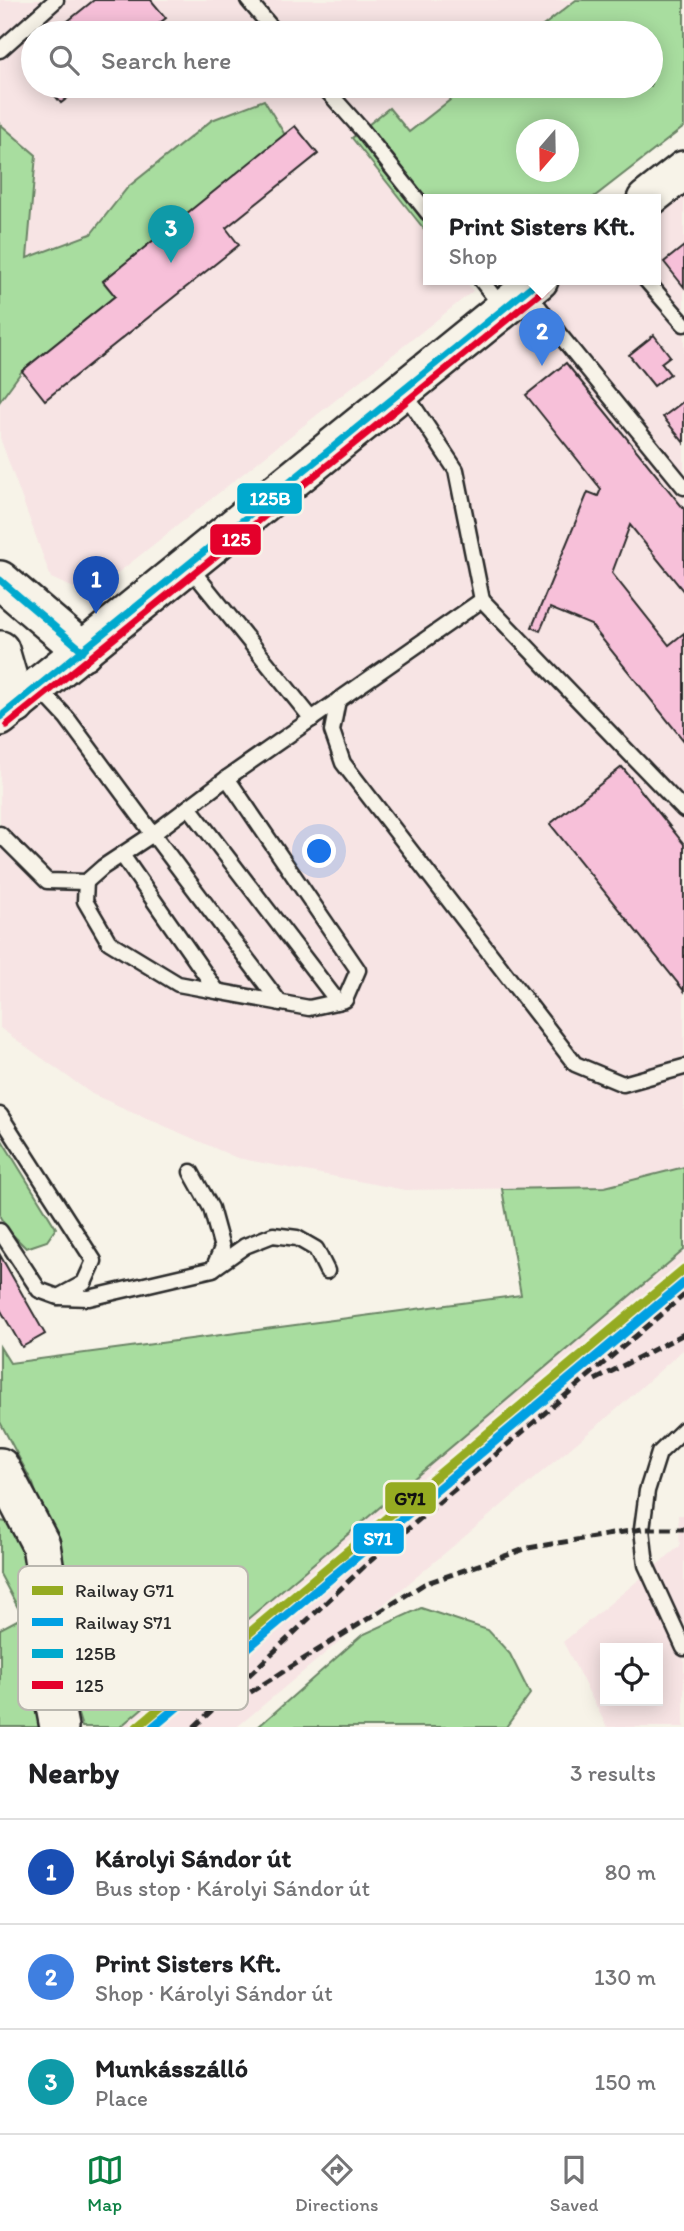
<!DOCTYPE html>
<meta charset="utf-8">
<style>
body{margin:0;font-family:Itim,sans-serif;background:#f6f6f6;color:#202124}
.controls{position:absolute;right:21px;bottom:21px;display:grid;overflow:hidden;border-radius:0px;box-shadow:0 4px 18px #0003}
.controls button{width:63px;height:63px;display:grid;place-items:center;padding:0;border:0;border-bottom:2px solid #e0e0e0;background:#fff;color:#202124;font:35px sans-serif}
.compass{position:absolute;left:516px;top:119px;width:63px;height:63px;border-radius:50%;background:#fff;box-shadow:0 4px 18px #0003;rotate:200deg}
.you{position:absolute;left:320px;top:852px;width:24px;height:24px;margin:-18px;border:5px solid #fff;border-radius:50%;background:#1a73e8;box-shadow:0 0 0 10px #1a73e833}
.badge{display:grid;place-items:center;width:46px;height:46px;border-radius:50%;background:#0b8043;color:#fff;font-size:23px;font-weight:700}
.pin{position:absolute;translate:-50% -58px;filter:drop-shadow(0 2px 4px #0008)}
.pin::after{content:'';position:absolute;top:37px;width:24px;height:21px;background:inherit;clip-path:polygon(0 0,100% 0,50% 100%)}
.popup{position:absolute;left:423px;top:194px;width:238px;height:91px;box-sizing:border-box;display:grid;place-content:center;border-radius:0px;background:#fff;filter:drop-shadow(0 2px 5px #0005);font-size:23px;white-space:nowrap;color:#757577}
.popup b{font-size:26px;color:#202124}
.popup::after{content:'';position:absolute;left:50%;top:100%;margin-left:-14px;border:14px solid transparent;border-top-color:#fff}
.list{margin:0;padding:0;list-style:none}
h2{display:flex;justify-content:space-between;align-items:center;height:91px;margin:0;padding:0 28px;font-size:30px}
h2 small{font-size:23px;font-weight:400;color:#757577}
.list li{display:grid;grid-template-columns:46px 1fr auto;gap:21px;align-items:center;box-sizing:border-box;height:105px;padding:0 28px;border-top:2px solid #e0e0e0}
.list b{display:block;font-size:26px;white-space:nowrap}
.list p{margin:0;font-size:23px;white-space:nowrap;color:#757577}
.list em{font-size:23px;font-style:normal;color:#757577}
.icon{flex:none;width:38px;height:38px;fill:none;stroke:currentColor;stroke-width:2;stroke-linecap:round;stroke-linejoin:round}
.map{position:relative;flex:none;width:684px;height:1727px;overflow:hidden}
.search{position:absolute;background:#fff;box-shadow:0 4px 18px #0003;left:21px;right:21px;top:21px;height:77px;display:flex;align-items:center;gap:18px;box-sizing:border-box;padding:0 24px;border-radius:38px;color:#757577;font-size:26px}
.sheet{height:406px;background:#fff}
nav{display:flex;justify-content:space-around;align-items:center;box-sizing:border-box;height:98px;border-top:2px solid #e0e0e0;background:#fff;font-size:19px;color:#757577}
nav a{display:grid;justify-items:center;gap:4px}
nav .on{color:#0b8043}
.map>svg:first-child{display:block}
</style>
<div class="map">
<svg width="684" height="1727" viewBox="0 0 684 1727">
<rect width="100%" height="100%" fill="#f7f3e8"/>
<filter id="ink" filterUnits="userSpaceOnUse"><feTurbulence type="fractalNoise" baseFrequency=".0143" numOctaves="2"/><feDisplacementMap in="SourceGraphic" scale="14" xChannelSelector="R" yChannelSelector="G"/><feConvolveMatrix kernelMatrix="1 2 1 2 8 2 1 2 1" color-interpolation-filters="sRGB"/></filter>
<g filter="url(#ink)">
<g fill="#f7e4e4" fill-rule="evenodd">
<path d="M0 0H576L534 33H33V86H468L409 133 353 138 428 234V280H465L473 291 90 595 51 578 0 438Z"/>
<path d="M684 185V1167L605 1187 405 1190 237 1158 92 1094 0 1028V731L564 280H656V207Z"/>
<path d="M684 1250V1349L617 1409 237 1727H120Z"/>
<path d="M678 1515H684V1727H607L563 1642 680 1546ZM605 1648H658V1701H605Z"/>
</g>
<g fill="#a8dd9f" stroke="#6a8465" stroke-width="2" fill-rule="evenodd">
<path d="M576 0H684V127L590 200H428V234L352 138 389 108 409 132 468 86H651V33H534ZM526 130H568V172H526Z"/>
<path d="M264 100 285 135 103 282 115 296 22 371 0 401V124L36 155 27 258 91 234 128 187 212 120Z"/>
<path d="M0 1137 56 1228 47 1241 26 1248 9 1231 0 1217Z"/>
<path d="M684 1167V1250L120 1727H82L74 1702 63 1574 33 1484 0 1422V1347L10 1363 521 1295 502 1189 605 1187Z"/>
<path d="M0 1521 6 1522 22 1531 35 1599 23 1617 39 1727H0V1629L23 1617 0 1574Z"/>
<path d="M421 1608 488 1630 510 1654 530 1694 506 1727H258L362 1635Z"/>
</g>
<g fill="#f7c0d9" stroke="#2b2b2b" stroke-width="2">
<path d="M94 0H151L166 18 147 33H53Z"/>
<path d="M33 50V69L24 57Z"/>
<path d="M47 86H83L61 103Z"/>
<path d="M295 126 318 154 226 228 239 245 45 400 22 371 115 296 103 281Z"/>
<path d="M684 246V287L664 262Z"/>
<path d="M654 335 670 356 661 363 670 374 654 386 629 355Z"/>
<path d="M566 363 684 509V592L630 525 612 573 669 645 684 633V741L591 625 550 608 540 631 532 627 588 492 598 496 601 489 526 395Z"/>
<path d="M684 401V443L663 417Z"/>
<path d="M622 767 684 844V991L550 824Z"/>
<path d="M0 1255 45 1334 22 1347 0 1309Z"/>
</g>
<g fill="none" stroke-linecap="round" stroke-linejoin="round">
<defs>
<g id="lane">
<path d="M248 0 276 33"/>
<path d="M0 50 56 0"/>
<path d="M323 86 362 130 428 213"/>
<path d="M481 280 502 307"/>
<path d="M646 280 684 324"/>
<path d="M527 291 559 334 684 487"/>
<path d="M404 392 456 470 482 600"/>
<path d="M188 565 312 719"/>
<path d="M39 688 67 718 153 834 227 778 482 600 684 810"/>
<path d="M338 700 332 731 343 763 575 1064 623 1084 684 1067"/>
<path d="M189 807 338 1002"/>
<path d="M0 834 47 881 86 882 103 867 153 834 280 1003"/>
<path d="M122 855 217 991"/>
<path d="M86 882 85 901 109 942 178 984 309 1008 345 1000 358 970 227 778"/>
<path d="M0 1115 94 1261 84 1283 58 1297 39 1290 0 1231"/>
<path d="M214 1268 245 1246 273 1235 297 1238 316 1249 327 1271"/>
<path d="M60 1297 89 1298 213 1269 222 1248 211 1208 191 1172"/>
<path d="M684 1429 659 1453 647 1491 642 1529 646 1565 684 1648"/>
</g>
<g id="secondary">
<path d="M646 200 684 170"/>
<path d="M0 580 83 651"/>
<path d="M0 650 16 705"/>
<path d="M0 717 539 280"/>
<path d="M0 1467 41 1545 50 1602 55 1652 53 1696 59 1727"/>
</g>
</defs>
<use href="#lane" stroke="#2b2b2b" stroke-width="19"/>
<use href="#secondary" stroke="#2b2b2b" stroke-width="42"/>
<use href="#lane" stroke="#f7f3e8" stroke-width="14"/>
<use href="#secondary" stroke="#f7f3e8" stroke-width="37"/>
<g stroke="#2b2b2b" stroke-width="5" stroke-dasharray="10 5" stroke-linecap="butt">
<path d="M595 1380 684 1334"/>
<path d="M225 1708 424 1584 528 1548 642 1529H684"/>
<path d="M194 1727 369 1562 684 1295"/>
</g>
<defs>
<g id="bus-1">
<path d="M0 580 83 651"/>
<path d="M0 717 539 280"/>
</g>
<path id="bus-2" d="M7 725 546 288"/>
</defs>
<use href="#bus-1" stroke="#f7f3e8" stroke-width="12"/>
<use href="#bus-2" stroke="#f7f3e8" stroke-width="12"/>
<use href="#bus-1" stroke="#00a9ce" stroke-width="7"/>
<use href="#bus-2" stroke="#e4002b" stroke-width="7"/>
<defs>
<path id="rail-1" d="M137 1727 684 1269"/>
<path id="rail-2" d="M153 1727 684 1283"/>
</defs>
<use href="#rail-1" stroke="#f7f3e8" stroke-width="14"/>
<use href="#rail-2" stroke="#f7f3e8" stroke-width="14"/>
<use href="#rail-1" stroke="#95ab21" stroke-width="9"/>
<use href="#rail-2" stroke="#00a0e3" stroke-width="9"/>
</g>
</g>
<rect x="18" y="1566" width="230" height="144" rx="10" fill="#f7f3e8" stroke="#bab7af" stroke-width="2"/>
<rect x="32" y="1586" width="31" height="9" fill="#95ab21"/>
<rect x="32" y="1618" width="31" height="8" fill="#00a0e3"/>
<rect x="32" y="1649" width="31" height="9" fill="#00a9ce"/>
<rect x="32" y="1681" width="31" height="8" fill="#e4002b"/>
<g font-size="19" fill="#2b2b2b">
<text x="75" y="1597">Railway G71</text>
<text x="75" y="1629">Railway S71</text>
<text x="75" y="1660">125B</text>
<text x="75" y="1692">125</text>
</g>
<g stroke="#f7f3e8" stroke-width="2.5">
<rect x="236" y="482" width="67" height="33" rx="7" fill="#00a9ce"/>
<rect x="209" y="523" width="53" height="33" rx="7" fill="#e4002b"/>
<rect x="384" y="1481" width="53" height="34" rx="7" fill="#95ab21"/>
<rect x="352" y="1522" width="53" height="33" rx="7" fill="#00a0e3"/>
</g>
<g font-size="19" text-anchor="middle" font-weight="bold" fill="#fff">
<text x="270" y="505">125B</text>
<text x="236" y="546">125</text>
<text x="378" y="1545">S71</text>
</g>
<g font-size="19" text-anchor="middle" font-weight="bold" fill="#111">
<text x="410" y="1505">G71</text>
</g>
</svg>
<div class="controls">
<button><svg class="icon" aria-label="locate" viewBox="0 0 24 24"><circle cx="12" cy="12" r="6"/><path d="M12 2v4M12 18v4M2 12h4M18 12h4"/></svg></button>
</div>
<svg class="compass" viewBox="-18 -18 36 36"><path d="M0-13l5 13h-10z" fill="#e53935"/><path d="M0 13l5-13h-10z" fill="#757577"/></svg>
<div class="you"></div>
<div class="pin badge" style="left:96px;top:614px;background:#1a4fb4">1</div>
<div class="pin badge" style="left:542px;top:366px;background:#3f7fe0">2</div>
<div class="popup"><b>Print Sisters Kft.</b>Shop</div>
<div class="pin badge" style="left:171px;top:263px;background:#0f9aa8">3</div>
<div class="search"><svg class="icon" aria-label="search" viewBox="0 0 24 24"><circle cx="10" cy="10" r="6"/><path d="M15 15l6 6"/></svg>Search here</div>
</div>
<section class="sheet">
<h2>Nearby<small>3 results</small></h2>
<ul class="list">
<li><span class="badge" style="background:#1a4fb4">1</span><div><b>Károlyi Sándor út</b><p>Bus stop · Károlyi Sándor út</p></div><em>80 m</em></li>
<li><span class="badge" style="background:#3f7fe0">2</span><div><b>Print Sisters Kft.</b><p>Shop · Károlyi Sándor út</p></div><em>130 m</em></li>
<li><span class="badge" style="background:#0f9aa8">3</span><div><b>Munkásszálló</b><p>Place</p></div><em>150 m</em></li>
</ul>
</section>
<nav>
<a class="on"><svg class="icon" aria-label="map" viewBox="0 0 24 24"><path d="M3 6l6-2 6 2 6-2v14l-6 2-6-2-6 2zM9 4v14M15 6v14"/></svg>Map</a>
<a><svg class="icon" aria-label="directions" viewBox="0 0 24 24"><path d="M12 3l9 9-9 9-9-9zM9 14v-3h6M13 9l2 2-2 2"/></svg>Directions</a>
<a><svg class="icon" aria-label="saved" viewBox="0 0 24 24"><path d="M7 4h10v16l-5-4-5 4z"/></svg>Saved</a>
</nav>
